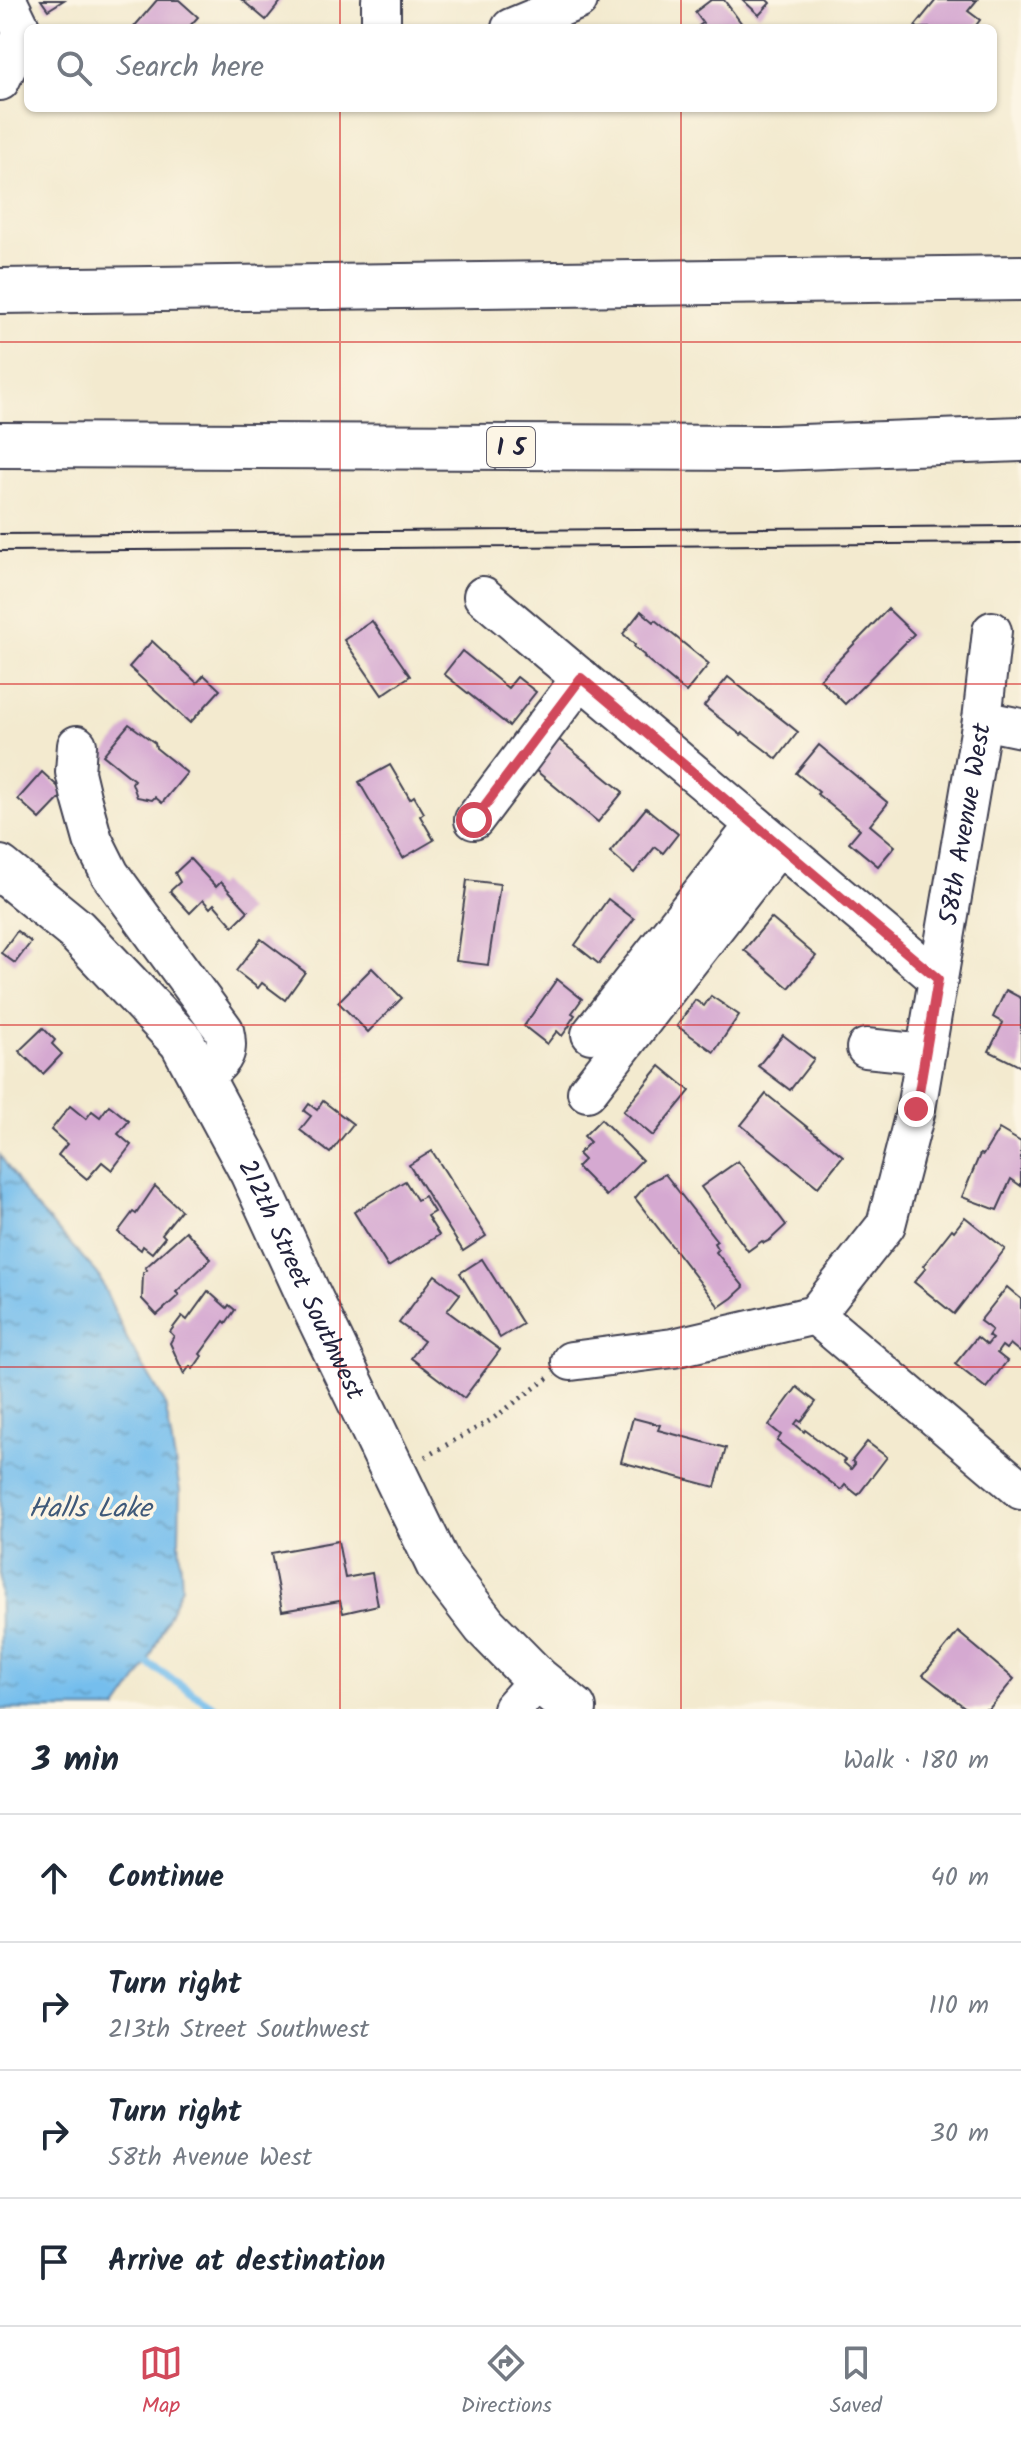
<!DOCTYPE html>
<meta charset="utf-8">
<style>
body{margin:0;font-family:Kalam,sans-serif;background:#f2f2f3;color:#1f2937}
.stop{position:absolute;width:24px;height:24px;margin:-18px;border:6px solid #d1495b;border-radius:50%;background:#fff}
.stop.end{background:#d1495b;border-color:#fff;box-shadow:0 2px 8px #0008}
.list{margin:0;padding:0;list-style:none}
h2{display:flex;justify-content:space-between;align-items:center;height:104px;margin:0;padding:0 32px;font-size:34px}
h2 small{font-size:26px;font-weight:400;color:#747a83}
.list li{display:grid;grid-template-columns:52px 1fr auto;gap:24px;align-items:center;box-sizing:border-box;height:128px;padding:0 32px;border-top:2px solid #e0e1e3}
.list b{display:block;font-size:30px;white-space:nowrap}
.list p{margin:0;font-size:26px;white-space:nowrap;color:#747a83}
.list em{font-size:26px;font-style:normal;color:#747a83}
.icon{flex:none;width:44px;height:44px;fill:none;stroke:currentColor;stroke-width:2;stroke-linecap:round;stroke-linejoin:round}
.map{position:relative;flex:none;width:1021px;height:1709px;overflow:hidden}
.search{position:absolute;background:#fff;box-shadow:0 2px 6px #0004;left:24px;right:24px;top:24px;height:88px;display:flex;align-items:center;gap:20px;box-sizing:border-box;padding:0 28px;border-radius:12px;color:#747a83;font-size:30px}
.sheet{height:616px;background:#fff}
nav{display:flex;justify-content:space-around;align-items:center;box-sizing:border-box;height:112px;border-top:2px solid #e0e1e3;background:#fff;font-size:22px;color:#747a83}
nav a{display:grid;justify-items:center;gap:4px}
nav .on{color:#d1495b}
.map>svg:first-child{display:block}
</style>
<div class="map">
<svg width="1021" height="1709" viewBox="0 0 1021 1709">
<defs>
<pattern id="water-ripples" width="26" height="14" patternUnits="userSpaceOnUse" patternTransform="scale(2)"><rect width="26" height="14" fill="#74beed"/><path d="M2 4q2-2 4 0t4 0M15 11q2-2 4 0t4 0" fill="none" stroke="#5f9ac1"/></pattern>
</defs>
<rect width="100%" height="100%" fill="#fcf5e5"/>
<filter id="ink" filterUnits="userSpaceOnUse"><feTurbulence type="fractalNoise" baseFrequency=".0125" numOctaves="2"/><feDisplacementMap in="SourceGraphic" scale="16" xChannelSelector="R" yChannelSelector="G"/><feConvolveMatrix kernelMatrix="1 2 1 2 8 2 1 2 1" color-interpolation-filters="sRGB"/></filter>
<filter id="wash" filterUnits="userSpaceOnUse"><feTurbulence type="fractalNoise" baseFrequency=".006" numOctaves="4" result="noise"/><feDisplacementMap in="SourceGraphic" scale="32" xChannelSelector="R" yChannelSelector="G"/><feGaussianBlur stdDeviation="1.8" result="paint"/><feColorMatrix in="noise" values="0 0 0 0 0 0 0 0 0 0 0 0 0 0 0 0 0 1.4 0 .05"/><feComposite in="paint" operator="in"/></filter>
<g filter="url(#wash)">
<rect width="100%" height="100%" fill="#f3eacf"/>
<path fill="url(#water-ripples)" stroke="#4b7094" stroke-width="2" d="M0 1155 29 1199 98 1274 127 1339 165 1403 180 1491 179 1540 182 1586 145 1669 117 1709H0Z"/>
<g fill="none" stroke-linecap="round" stroke-linejoin="round">
<path stroke="#74beed" stroke-width="8" d="M140 1658 217 1709"/>
</g>
<g id="blocks">
<g fill="#d5a9d1">
<path d="M41 0H64L48 10Z"/>
<path d="M157 0H179L198 17 188 28H133Z"/>
<path d="M242 0H282L266 20Z"/>
<path d="M711 0H724L745 28H696L703 23 695 12Z"/>
<path d="M743 0H767L770 3 759 15Z"/>
<path d="M936 0H977L968 11 980 20 974 28H918L915 26Z"/>
<path d="M888 609 914 634 845 704 820 679Z"/>
<path d="M641 611 654 622 655 620 709 664 686 692 644 657 645 656 634 647 635 645 623 634Z"/>
<path d="M372 621 410 676 382 695 344 640Z"/>
<path d="M152 641 197 683 204 675 220 690 190 723 129 667Z"/>
<path d="M462 651 508 688 517 677 536 692 509 726 444 674Z"/>
<path d="M728 677 798 732 777 759 743 733 741 735 704 706Z"/>
<path d="M129 724 155 743 156 748 187 773 162 803 155 797 152 800 137 797 132 783 134 780 103 755Z"/>
<path d="M552 734 623 792 598 822 528 764Z"/>
<path d="M819 745 888 803 870 825 895 846 878 866 849 842 860 829 817 794 819 792 796 773Z"/>
<path d="M390 765 410 799 414 796 424 813 420 816 434 840 403 858 359 782Z"/>
<path d="M42 772 65 793 40 819 18 799Z"/>
<path d="M646 808 678 834 663 853 655 847 634 873 610 852Z"/>
<path d="M190 859 216 887 221 882 248 911 233 926 214 904 210 908 203 900 190 913 170 891 180 882 175 873Z"/>
<path d="M467 880 500 884 488 965 456 961Z"/>
<path d="M608 899 634 919 599 964 575 945Z"/>
<path d="M771 918 816 956 789 988 744 950Z"/>
<path d="M17 931 31 942 15 963 1 953Z"/>
<path d="M261 939 305 972 285 1000 262 983 258 988 236 971Z"/>
<path d="M372 968 402 998 368 1032 338 1002Z"/>
<path d="M557 979 582 999 572 1013 575 1015 569 1024 570 1025 562 1036 557 1031 547 1044 524 1026Z"/>
<path d="M1006 990 1021 998V1067L989 1051 1003 1023 993 1017Z"/>
<path d="M711 996 739 1015 714 1052 677 1026 695 1000 704 1006Z"/>
<path d="M43 1028 55 1040 52 1044 62 1054 43 1074 19 1051Z"/>
<path d="M783 1035 814 1059 790 1090 758 1066Z"/>
<path d="M660 1066 690 1091 653 1136 623 1111Z"/>
<path d="M766 1094 843 1156 818 1187 741 1125Z"/>
<path d="M323 1101 353 1124 330 1153 300 1130 311 1116 304 1111 309 1104 317 1110Z"/>
<path d="M109 1105 129 1121 118 1134 131 1145 112 1170 102 1162 87 1179 58 1155 67 1144 51 1130 70 1106 86 1119 92 1111 100 1117Z"/>
<path d="M601 1119 642 1160 606 1196 577 1167 584 1160 578 1154 590 1142 584 1136Z"/>
<path d="M999 1129 1021 1142V1186L1011 1179 997 1210 962 1197 980 1154 983 1155Z"/>
<path d="M432 1151 486 1236 463 1251 409 1165Z"/>
<path d="M738 1161 786 1225 770 1240 764 1243 762 1241 748 1251 701 1187Z"/>
<path d="M665 1174 717 1241 714 1243 718 1250 716 1252 744 1287 732 1298 719 1307 635 1198 648 1183Z"/>
<path d="M405 1181 417 1200 424 1196 434 1212 427 1216 439 1235 388 1267 354 1212Z"/>
<path d="M155 1186 181 1210 162 1234 165 1237 152 1253 143 1246 141 1250 118 1232 133 1212 136 1214Z"/>
<path d="M965 1217 1005 1249 954 1314 914 1282 926 1268 923 1266 952 1229 954 1231Z"/>
<path d="M186 1231 211 1259 176 1292 179 1295 157 1315 142 1299 143 1273 147 1270 145 1268Z"/>
<path d="M482 1259 523 1324 500 1338 460 1273Z"/>
<path d="M435 1275 460 1294 447 1311 500 1350 464 1398 411 1358 424 1341 399 1323Z"/>
<path d="M1007 1287 1021 1299V1353L1010 1344 1006 1349 1002 1346 997 1353 1007 1361 986 1388 955 1364 977 1337 987 1345 992 1339 988 1336 992 1330 980 1321Z"/>
<path d="M208 1291 227 1308 229 1305 235 1310 226 1323 224 1321 200 1354 202 1356 193 1369 190 1366 184 1374 170 1343 174 1336 170 1332 182 1316 187 1320Z"/>
<path d="M797 1387 816 1402 801 1422 798 1420 795 1424 804 1432 805 1430 845 1460 843 1462 851 1469 855 1464 852 1461 867 1442 887 1457 858 1495 845 1485 841 1490 777 1441 781 1435 769 1425Z"/>
<path d="M633 1418 660 1425 658 1430 726 1448 715 1487 621 1462Z"/>
<path d="M338 1541 345 1578 372 1573 378 1605 343 1613 340 1601 282 1611 271 1553Z"/>
<path d="M958 1632 1014 1679 989 1709H967L923 1675Z"/>
</g>
</g>
</g>
<g filter="url(#ink)">
<use href="#blocks" fill-opacity="0" stroke="#414051" stroke-width="2"/>
<g fill="none" stroke-linecap="round" stroke-linejoin="round">
<defs>
<g id="minor">
<path d="M381 0V28"/>
<path d="M511 28 578 0"/>
<path d="M0 81 23 33 7 0"/>
<path d="M483 596 938 979"/>
<path d="M982 720 1021 728"/>
<path d="M77 745 75 772 81 797 93 840 110 874 224 1030C231 1058 220 1060 202 1078"/>
<path d="M474 820 581 678"/>
<path d="M591 1034 755 825"/>
<path d="M866 1048 925 1054"/>
<path d="M587 1092 779 845"/>
<path d="M815 1315 1021 1490"/>
<path id="s1" d="M571 1361 673 1348 815 1315 886 1225 916 1109 982 720 992 631"/>
<path d="M512 1709 538 1680"/>
</g>
<g id="major">
<path id="s2" d="M0 868 76 930 182 1042 252 1172 308 1294 439 1566 485 1626 538 1680 574 1709"/>
</g>
<g id="highway">
<path d="M0 291 1021 278"/>
<path d="M0 445 775 448 1021 439"/>
</g>
</defs>
<use href="#minor" stroke="#414051" stroke-width="42"/>
<use href="#major" stroke="#414051" stroke-width="48"/>
<use href="#highway" stroke="#414051" stroke-width="48"/>
<path stroke="#414051" stroke-width="5" stroke-dasharray="2 6" stroke-linecap="butt" d="M425 1457 491 1420 548 1378"/>
<use href="#minor" stroke="#fff" stroke-width="38"/>
<use href="#major" stroke="#fff" stroke-width="44"/>
<use href="#highway" stroke="#fff" stroke-width="44"/>
<g stroke="#22223b" stroke-width="2">
<path d="M0 534 1021 526"/>
<path d="M0 551 1021 543"/>
</g>
</g>
</g>
<g fill="none" stroke-linecap="round" stroke-linejoin="round" filter="url(#ink)">
<path stroke="#d1495b" stroke-width="10" d="M474 820 581 678 938 979 916 1109"/>
</g>
<path fill="none" stroke="#d62828" stroke-width="2" stroke-opacity="0.55" d="M340 0V28M681 0V28M340 108V1709M681 108V1709M0 342H1021M0 684H1021M0 1025H1021M0 1367H1021"/>
<g text-anchor="middle" stroke-width="7" stroke-linejoin="round" paint-order="stroke">
<rect fill="#fcf5e5" stroke="#63616e" stroke-width="2" x="487" y="427" width="48" height="40" rx="6"/>
<g font-size="24" font-weight="bold" fill="#22223b">
<text x="511" y="455">I 5</text>
</g>
<g font-size="26" fill="#22223b" stroke="#fcf5e5">
<text dy="9" stroke="none"><textPath href="#s1" startOffset="772">58th Avenue West</textPath></text>
<text dy="9" stroke="none"><textPath href="#s2" startOffset="518">212th Street Southwest</textPath></text>
</g>
<g font-size="28" font-style="italic" fill="#3f5979" stroke="#fcf5e5">
<text x="90" y="1517">Halls Lake</text>
</g>
</g>
</svg>
<div class="stop" style="left:474px;top:820px"></div>
<div class="stop end" style="left:916px;top:1109px"></div>
<div class="search"><svg class="icon" aria-label="search" viewBox="0 0 24 24"><circle cx="10" cy="10" r="6"/><path d="M15 15l6 6"/></svg>Search here</div>
</div>
<section class="sheet">
<h2>3 min<small>Walk · 180 m</small></h2>
<ul class="list">
<li><svg class="icon" aria-label="ahead" viewBox="0 0 24 24"><path d="M12 20V5M6 11l6-6 6 6"/></svg><div><b>Continue</b></div><em>40 m</em></li>
<li><svg class="icon" aria-label="right" viewBox="0 0 24 24"><path d="M7 20v-9h11M14 6l5 5-5 5"/></svg><div><b>Turn right</b><p>213th Street Southwest</p></div><em>110 m</em></li>
<li><svg class="icon" aria-label="right" viewBox="0 0 24 24"><path d="M7 20v-9h11M14 6l5 5-5 5"/></svg><div><b>Turn right</b><p>58th Avenue West</p></div><em>30 m</em></li>
<li><svg class="icon" aria-label="arrive" viewBox="0 0 24 24"><path d="M6 21V4h12l-3 4 3 4H6"/></svg><div><b>Arrive at destination</b></div></li>
</ul>
</section>
<nav>
<a class="on"><svg class="icon" aria-label="map" viewBox="0 0 24 24"><path d="M3 6l6-2 6 2 6-2v14l-6 2-6-2-6 2zM9 4v14M15 6v14"/></svg>Map</a>
<a><svg class="icon" aria-label="directions" viewBox="0 0 24 24"><path d="M12 3l9 9-9 9-9-9zM9 14v-3h6M13 9l2 2-2 2"/></svg>Directions</a>
<a><svg class="icon" aria-label="saved" viewBox="0 0 24 24"><path d="M7 4h10v16l-5-4-5 4z"/></svg>Saved</a>
</nav>
